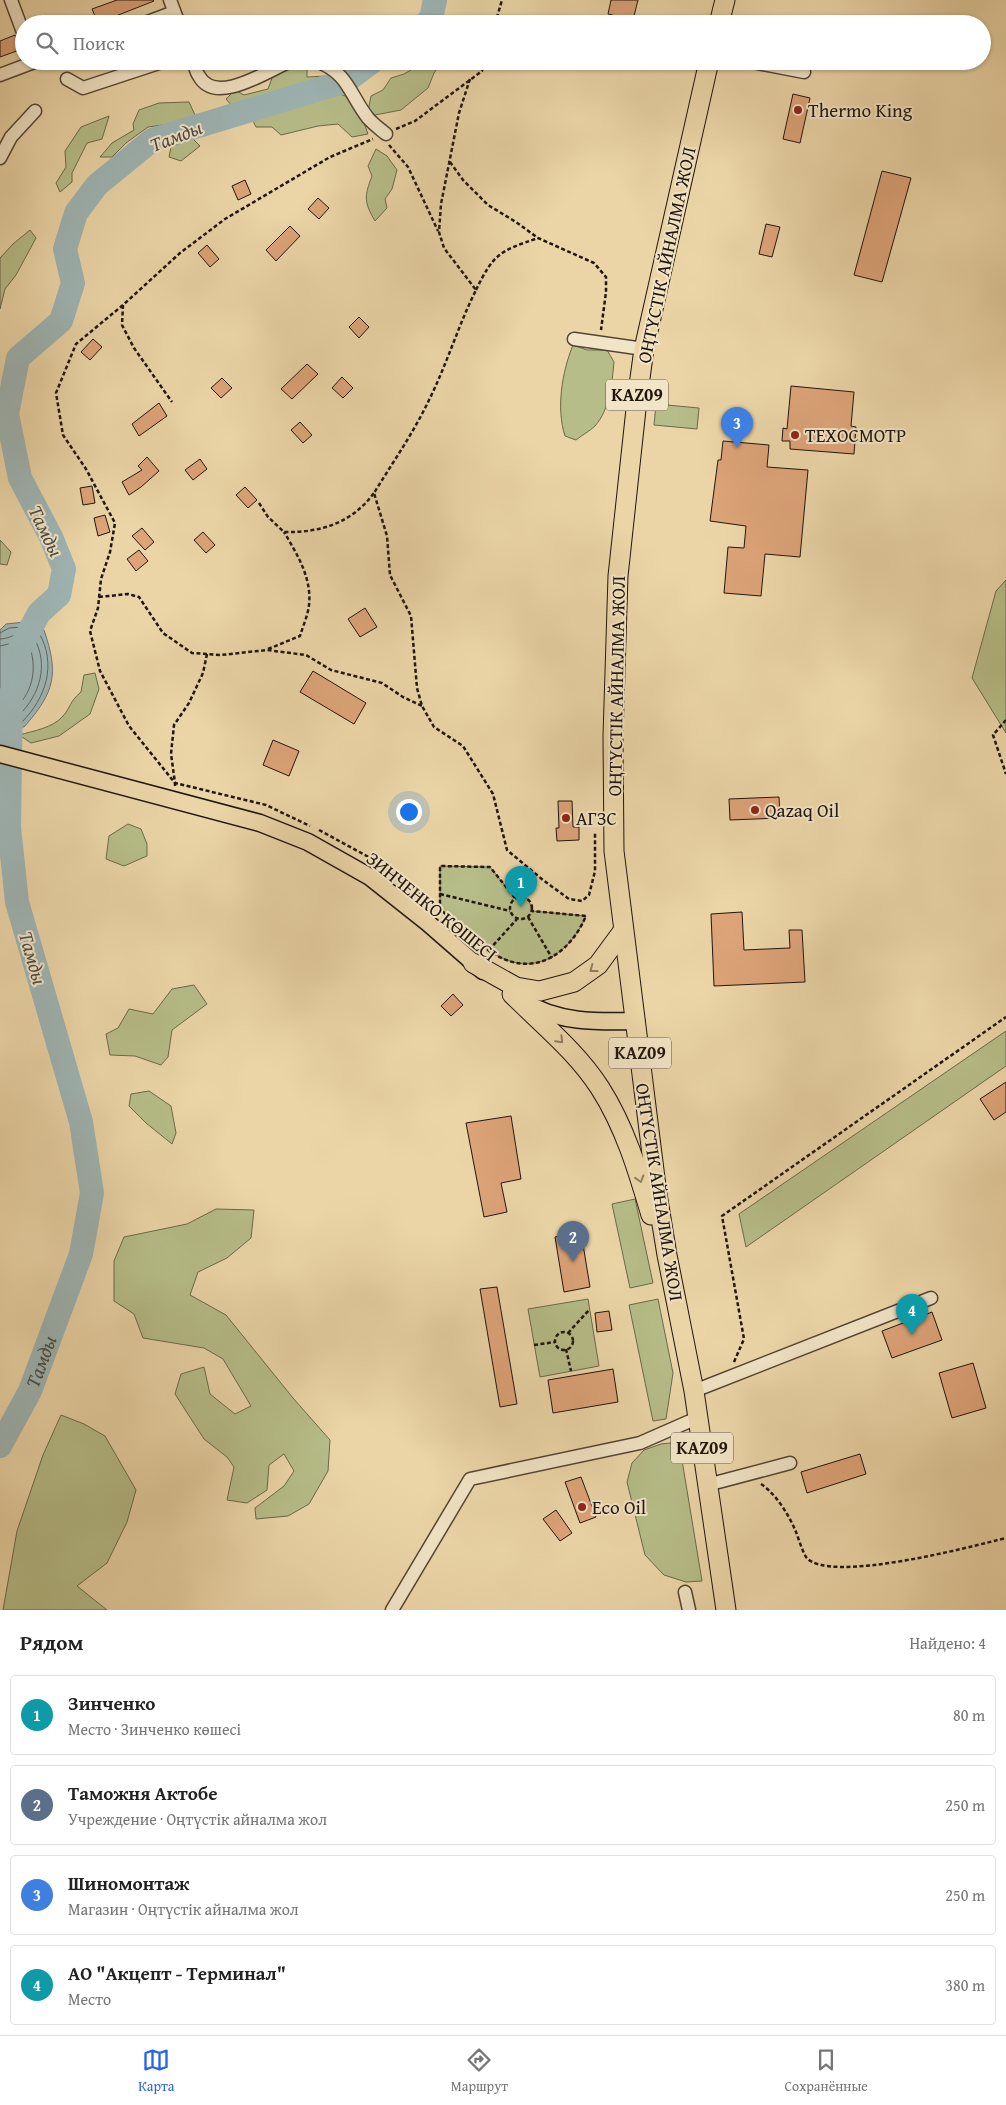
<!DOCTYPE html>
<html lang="ru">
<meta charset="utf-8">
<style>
body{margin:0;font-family:"Gentium Book Plus",serif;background:#f2f2f2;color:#222}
.you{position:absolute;left:408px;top:811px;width:18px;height:18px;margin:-12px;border:4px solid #fff;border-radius:50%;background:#1a73e8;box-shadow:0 0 0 8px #1a73e833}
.badge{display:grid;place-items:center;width:32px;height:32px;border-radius:50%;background:#2563eb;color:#fff;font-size:16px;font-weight:700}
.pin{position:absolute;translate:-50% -41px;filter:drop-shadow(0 1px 2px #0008)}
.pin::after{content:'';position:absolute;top:26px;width:18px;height:15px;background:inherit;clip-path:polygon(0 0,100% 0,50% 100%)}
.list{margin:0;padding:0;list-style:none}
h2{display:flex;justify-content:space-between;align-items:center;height:65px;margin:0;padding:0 20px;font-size:21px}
h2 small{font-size:16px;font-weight:400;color:#767676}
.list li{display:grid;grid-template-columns:32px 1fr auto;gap:15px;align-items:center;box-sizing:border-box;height:80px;margin:0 10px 10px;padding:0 10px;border:1px solid #e0e0e0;border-radius:5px}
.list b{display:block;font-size:19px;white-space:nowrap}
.list p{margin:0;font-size:16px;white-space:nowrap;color:#767676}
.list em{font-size:16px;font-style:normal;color:#767676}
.icon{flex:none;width:28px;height:28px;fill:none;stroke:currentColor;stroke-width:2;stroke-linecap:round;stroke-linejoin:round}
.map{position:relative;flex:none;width:1006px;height:1610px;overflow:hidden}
.search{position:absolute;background:#fff;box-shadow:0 1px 4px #0004;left:15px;right:15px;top:15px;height:55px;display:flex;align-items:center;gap:12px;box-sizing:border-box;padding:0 18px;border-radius:28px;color:#767676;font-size:19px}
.sheet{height:425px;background:#fff}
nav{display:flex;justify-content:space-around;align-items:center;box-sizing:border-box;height:70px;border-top:1px solid #e0e0e0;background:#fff;font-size:14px;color:#767676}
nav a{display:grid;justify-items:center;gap:2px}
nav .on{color:#2563eb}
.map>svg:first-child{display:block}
</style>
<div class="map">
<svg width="1006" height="1610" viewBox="0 0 1006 1610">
<rect width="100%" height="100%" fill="#ebd5a7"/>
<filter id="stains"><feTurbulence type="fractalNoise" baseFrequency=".004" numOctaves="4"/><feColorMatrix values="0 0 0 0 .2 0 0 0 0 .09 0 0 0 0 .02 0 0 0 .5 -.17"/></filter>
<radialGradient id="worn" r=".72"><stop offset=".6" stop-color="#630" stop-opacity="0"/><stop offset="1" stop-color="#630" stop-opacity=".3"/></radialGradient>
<g fill="#b6bd88" stroke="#6b694a">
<path d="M426 61H442L434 73 428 88 401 110 375 115 368 111 371 96 383 90 391 78 404 74Z"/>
<path d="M293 65 307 66V77L326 76 334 80 245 107 232 106 226 99 235 90 244 95 268 89 275 70Z"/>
<path d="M337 93 351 98 363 120 368 134 352 137 338 124 318 126 281 135 272 127H256L252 119 291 102Z"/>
<path d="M189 102 195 115 177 123 148 127 126 143 112 157H100L112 143 134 130 133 124 139 110 159 103Z"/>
<path d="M109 116 102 139 87 143 72 173V182L60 192 56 183 66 167 65 151 81 127Z"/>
<path d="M192 138 200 146 181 161 169 157 171 147Z"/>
<path d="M376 149 387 156 397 170 392 189 385 199 387 208 375 221C364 202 364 197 372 176L368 166Z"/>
<path d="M30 230 36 238 16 275 5 289 0 309V258L13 244Z"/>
<path d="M573 345 587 350H607L614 362C612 383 610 409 595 426 590 431 582 435 576 440L565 436C556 408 562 372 573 345Z"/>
<path d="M656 404 699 408 697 429 654 425Z"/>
<path d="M0 540 11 552 7 565 0 564Z"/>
<path d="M1006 580V733L972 678 996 591Z"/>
<path d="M95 673 99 689 90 714 59 736 31 743 19 735C33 731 53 728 63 716 71 707 69 702 81 692L84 675Z"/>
<path d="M128 824 141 829 147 844V856L124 866 106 859 109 836Z"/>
<path d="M440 866 490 867 515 898 522 896 529 900 532 911 586 916C572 949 541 975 504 959 484 951 457 924 440 909Z"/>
<path d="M194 985 207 1004 172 1030 168 1057 161 1065 135 1056 110 1055 106 1034 118 1028 129 1009 153 1014 172 989Z"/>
<path d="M1006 1031V1066L746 1247 739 1214Z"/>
<path d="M149 1091 171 1106 176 1133 172 1144 146 1123 129 1106 131 1094Z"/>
<path d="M635 1199 653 1283 630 1288 612 1204Z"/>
<path d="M216 1209 254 1210 251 1238 227 1258 198 1272 190 1295 226 1315 293 1398 330 1440 328 1471 309 1504 288 1516 256 1519 255 1508 284 1486 294 1471 284 1454 269 1465 267 1490 247 1503 227 1500 234 1467 227 1457 204 1439 175 1394 181 1374 204 1367 210 1394 235 1414 251 1406 223 1359 204 1348 143 1338 134 1314 114 1301V1261L124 1237 187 1224Z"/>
<path d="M588 1299 599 1366 540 1377 528 1309Z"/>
<path d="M658 1299 673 1373 666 1419 653 1421 629 1305Z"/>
<path d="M61 1415 84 1424 105 1436 136 1490 127 1522 107 1563 77 1586 107 1610H3L17 1531 43 1455Z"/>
<path d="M679 1442 702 1581 686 1582 664 1575 645 1555 627 1482 632 1463 644 1450 661 1444Z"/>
</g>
<path fill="#9eb5b4" stroke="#6c7571" d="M25 622 44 630C59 674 55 692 24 727L2 726 0 724V630L6 624Z"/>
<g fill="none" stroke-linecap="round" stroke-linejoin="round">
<g stroke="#5f6560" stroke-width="1">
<path d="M0 633 9 628 24 627 39 633C57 664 46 698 22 722L0 721"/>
<path d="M0 639C17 638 13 629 34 638 49 664 40 695 19 715H0"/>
<path d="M0 646 22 641 29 644C37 667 34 690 16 708L0 707"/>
</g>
<g stroke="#9eb5b4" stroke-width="24">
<path d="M425 24 431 19 435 0"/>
<path d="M17 654 39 613 59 595 64 569 51 537 20 478 7 414 18 358 61 321 73 283 65 249 76 213 97 185 152 140 346 81 373 61"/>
<path id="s1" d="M0 1446 30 1391 81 1254 92 1193 81 1122 17 902 9 827 11 694"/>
</g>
</g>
<g fill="#dda379" stroke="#20150c">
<path d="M117 0H153L154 1 98 23 92 9Z"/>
<path d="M611 0H638L633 20 608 14Z"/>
<path d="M15 35 22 49 0 57V41Z"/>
<path d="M793 94 810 98 800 143 783 139Z"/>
<path d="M882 171 911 178 882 282 854 275Z"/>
<path d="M245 180 251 194 238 200 232 186Z"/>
<path d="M318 198 329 208 319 219 308 209Z"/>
<path d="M766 224 780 227 772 257 759 254Z"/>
<path d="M290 226 300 236 276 261 266 250Z"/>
<path d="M207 245 219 259 210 267 198 253Z"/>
<path d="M359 317 369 327 359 338 349 327Z"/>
<path d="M93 339 102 347 90 360 81 352Z"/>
<path d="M307 364 318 374 292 399 281 389Z"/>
<path d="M342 377 353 388 343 398 332 388Z"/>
<path d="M222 378 232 388 221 398 211 388Z"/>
<path d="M791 386 854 392 851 426 856 427 854 454 790 449V441H782L783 428 787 429Z"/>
<path d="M159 403 167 416 139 436 132 424Z"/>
<path d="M300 422 312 435 303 443 291 430Z"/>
<path d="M723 441 769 445 767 467 808 470 800 557 765 554 761 596 724 593 728 547 744 548 746 526 710 521 718 460H721Z"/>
<path d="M147 457 159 471 141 487 129 495 122 482 142 470 138 466Z"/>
<path d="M200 459 207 469 193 480 185 470Z"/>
<path d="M92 486 95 503 83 505 80 488Z"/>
<path d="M245 487 257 500 248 508 236 495Z"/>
<path d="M105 515 110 532 98 536 94 518Z"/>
<path d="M142 528 154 542 145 550 132 536Z"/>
<path d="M203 532 215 545 206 553 194 540Z"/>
<path d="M139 550 148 561 136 571 127 559Z"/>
<path d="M365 608 377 627 360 637 348 619Z"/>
<path d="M313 671 366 703 354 724 300 692Z"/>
<path d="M273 740 299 751 289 776 263 765Z"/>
<path d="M779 797 780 818 730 820 729 799Z"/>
<path d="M558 801H572L573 827H579V840L557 841 556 828H559Z"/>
<path d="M742 912 744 950 790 948 789 930H802L805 982 714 986 711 914Z"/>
<path d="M453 994 463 1005 451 1016 441 1006Z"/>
<path d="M1006 1082V1112L994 1120 980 1099Z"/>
<path d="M511 1116 521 1179 501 1183 507 1212 484 1217 466 1123Z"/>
<path d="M581 1232 590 1287 564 1292 555 1237Z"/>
<path d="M497 1287 517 1404 500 1407 480 1289Z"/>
<path d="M609 1311 612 1330 597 1332 595 1313Z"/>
<path d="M932 1312 942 1340 892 1358 882 1331Z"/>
<path d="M973 1363 986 1408 952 1418 939 1373Z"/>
<path d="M613 1369 618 1402 553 1413 548 1380Z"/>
<path d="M860 1454 866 1474 807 1493 801 1472Z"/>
<path d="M581 1477 596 1517 580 1523 565 1482Z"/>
<path d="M556 1510 572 1533 560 1541 543 1519Z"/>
</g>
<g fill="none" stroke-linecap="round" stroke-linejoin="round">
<defs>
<g id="minor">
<path d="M11 0 24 35"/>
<path d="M170 0 179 24"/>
<path d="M142 24 174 12"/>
<path d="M193 61C195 66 196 72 199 76 216 107 270 69 291 61"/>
<path d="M316 61C349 73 349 94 368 118 373 124 380 129 386 134"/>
<path d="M747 61 804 72"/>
<path d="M0 75 37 61"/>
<path d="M67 79 83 88 165 61"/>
<path d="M0 158 11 137 35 111"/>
<path d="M574 339 644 349"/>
<path d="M694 1391 931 1298"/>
<path d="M707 1485 790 1463"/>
<path d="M685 1592 689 1610"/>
<path d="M392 1610 470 1479 640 1443 697 1418"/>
</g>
<g id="major">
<path d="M0 754 260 823 308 842 370 877 428 923 483 971"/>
<path d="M523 1001C557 1023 597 1022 636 1021"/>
</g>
<g id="highway">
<path d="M719 24 725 0"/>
<path d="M709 61 644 349 637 400 618 576 613 736 614 851 657 1194 667 1255 694 1391 726 1610"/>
<path d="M473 963 516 987 540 991 574 982 598 965 623 931"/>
<path d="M512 994C542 1024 577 1052 600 1088 625 1127 638 1171 651 1215"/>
</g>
</defs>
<use href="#minor" stroke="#534533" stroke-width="15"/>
<use href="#major" stroke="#20150c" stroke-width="19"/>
<use href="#highway" stroke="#20150c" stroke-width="21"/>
<g stroke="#20150c" stroke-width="2.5" stroke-dasharray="4 2.5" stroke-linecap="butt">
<path d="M495 24 502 0"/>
<path d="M470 79 459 113 441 204 439 232 444 248 476 290C458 326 447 364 429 400 414 432 393 462 374 493L387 536 390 575 411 616 417 688 422 706 434 727 463 746 493 794 507 850 543 880 569 899 582 901 589 895 595 871V832"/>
<path d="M396 129 415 121 482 71 484 61"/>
<path d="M389 145 408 167 438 231"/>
<path d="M450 162 463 180 488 205 516 222 538 238 594 263 606 277V292L601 330"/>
<path d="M476 290C494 253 500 251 538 238"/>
<path d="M123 305 122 325 134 348 172 402"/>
<path d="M259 503 268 517 284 532C320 533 352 523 374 493"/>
<path d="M99 597 128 594 139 597 163 633 192 653 221 655 267 650 306 655 331 670 382 683 403 697 422 706"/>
<path d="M268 649 300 636C303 626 308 615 309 605 312 578 297 554 284 532"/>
<path d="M207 654 203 673 189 703 174 725 171 754 175 783 266 805 310 826"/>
<path d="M1006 720 993 735 1006 774"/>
<path d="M175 786V783L129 726 100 671 90 631 98 608 101 579 110 552 115 523 86 469 63 435 56 393 76 344 123 305 180 253 225 219 330 157 373 139"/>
<path d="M319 830 376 861 440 909"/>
<path d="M440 894 510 911"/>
<circle cx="521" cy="908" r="11"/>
<path d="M515 898 490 867 440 866V909C457 924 484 951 504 959 541 975 572 949 586 916L532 911"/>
<path d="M528 917 552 958"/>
<path d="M489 950 517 919"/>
<circle cx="564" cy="1341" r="9"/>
<path d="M568 1333 589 1310"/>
<path d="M534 1345 555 1342"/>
<path d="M566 1349 571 1371"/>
<path d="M734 1362 744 1339 722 1216 1006 1017"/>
<path d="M761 1484C776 1494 789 1515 796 1532 799 1540 802 1550 806 1557 828 1585 973 1546 1006 1538"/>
</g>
<use href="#minor" stroke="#f2e4c6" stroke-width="12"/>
<use href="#major" stroke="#ebd5a7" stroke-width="16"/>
<use href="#highway" stroke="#ebd5a7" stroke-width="19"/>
</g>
<defs><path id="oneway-chevron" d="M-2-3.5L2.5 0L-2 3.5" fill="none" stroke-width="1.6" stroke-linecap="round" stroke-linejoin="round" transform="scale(1.25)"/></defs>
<g stroke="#907f61">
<use href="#oneway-chevron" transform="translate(593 969) rotate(143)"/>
<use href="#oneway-chevron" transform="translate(560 1040) rotate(46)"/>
<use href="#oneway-chevron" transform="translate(640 1179) rotate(73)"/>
</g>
<g fill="#8f2418" stroke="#f2e4c6" stroke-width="2">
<circle cx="798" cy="110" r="5"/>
<circle cx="795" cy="435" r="5"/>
<circle cx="755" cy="810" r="5"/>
<circle cx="566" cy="818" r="5"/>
<circle cx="582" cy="1507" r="5"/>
</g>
<g text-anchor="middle" stroke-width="4" stroke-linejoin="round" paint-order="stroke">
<g fill="#f2e4c6" stroke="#5f5344" stroke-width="1">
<rect x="606" y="379.5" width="62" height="31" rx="4"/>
<rect x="609" y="1037.5" width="62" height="31" rx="4"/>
<rect x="671" y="1432.5" width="62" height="31" rx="4"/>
</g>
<g font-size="18" font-weight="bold" fill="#20150c">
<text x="637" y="401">KAZ09</text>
<text x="640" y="1059">KAZ09</text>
<text x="702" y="1454">KAZ09</text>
</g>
<g font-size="19" fill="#20150c" stroke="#f2e4c6" text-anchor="start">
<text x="808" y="117">Thermo King</text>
<text x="805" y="442">ТЕХОСМОТР</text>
<text x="765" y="817">Qazaq Oil</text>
<text x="576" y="825">АГЗС</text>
<text x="592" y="1514">Eco Oil</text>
</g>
<g font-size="19" fill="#20150c" stroke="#f2e4c6">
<text transform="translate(666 255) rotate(-78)" y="7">ОҢТҮСТІК АЙНАЛМА ЖОЛ</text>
<text transform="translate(616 686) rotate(-89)" y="7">ОҢТҮСТІК АЙНАЛМА ЖОЛ</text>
<text transform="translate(432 906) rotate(39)" y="7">ЗИНЧЕНКО КӨШЕСІ</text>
<text transform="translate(660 1192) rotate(81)" y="7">ОҢТҮСТІК АЙНАЛМА ЖОЛ</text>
</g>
<g font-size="20" font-style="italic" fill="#4c4d47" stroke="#f2e4c6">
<text transform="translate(176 136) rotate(-21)" y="7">Тамды</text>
<text transform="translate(46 531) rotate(64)" y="7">Тамды</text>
<text transform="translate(33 958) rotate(74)" y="7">Тамды</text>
<text dy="7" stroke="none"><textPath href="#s1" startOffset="94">Тамды</textPath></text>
</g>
</g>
<rect width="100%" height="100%" filter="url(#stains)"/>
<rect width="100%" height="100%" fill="url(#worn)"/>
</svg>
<div class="you"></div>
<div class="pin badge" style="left:521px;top:907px;background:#0f9aa8">1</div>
<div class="pin badge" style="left:573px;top:1262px;background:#5c6f8a">2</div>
<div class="pin badge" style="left:737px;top:448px;background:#3f7fe0">3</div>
<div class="pin badge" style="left:912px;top:1335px;background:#0f9aa8">4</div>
<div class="search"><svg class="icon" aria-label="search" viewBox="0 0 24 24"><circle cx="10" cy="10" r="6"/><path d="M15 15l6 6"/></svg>Поиск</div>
</div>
<section class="sheet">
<h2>Рядом<small>Найдено: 4</small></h2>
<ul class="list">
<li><span class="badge" style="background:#0f9aa8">1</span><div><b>Зинченко</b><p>Место · Зинченко көшесі</p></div><em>80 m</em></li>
<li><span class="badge" style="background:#5c6f8a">2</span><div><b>Таможня Актобе</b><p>Учреждение · Оңтүстік айналма жол</p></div><em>250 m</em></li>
<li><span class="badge" style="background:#3f7fe0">3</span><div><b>Шиномонтаж</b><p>Магазин · Оңтүстік айналма жол</p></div><em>250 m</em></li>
<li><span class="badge" style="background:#0f9aa8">4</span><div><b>АО &quot;Акцепт - Терминал&quot;</b><p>Место</p></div><em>380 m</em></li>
</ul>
</section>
<nav>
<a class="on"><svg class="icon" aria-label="map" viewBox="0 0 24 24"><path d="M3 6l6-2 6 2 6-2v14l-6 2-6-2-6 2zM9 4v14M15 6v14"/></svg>Карта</a>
<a><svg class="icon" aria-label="directions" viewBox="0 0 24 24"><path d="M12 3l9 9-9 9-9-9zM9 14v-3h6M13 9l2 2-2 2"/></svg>Маршрут</a>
<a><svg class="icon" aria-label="saved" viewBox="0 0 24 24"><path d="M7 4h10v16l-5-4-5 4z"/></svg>Сохранённые</a>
</nav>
